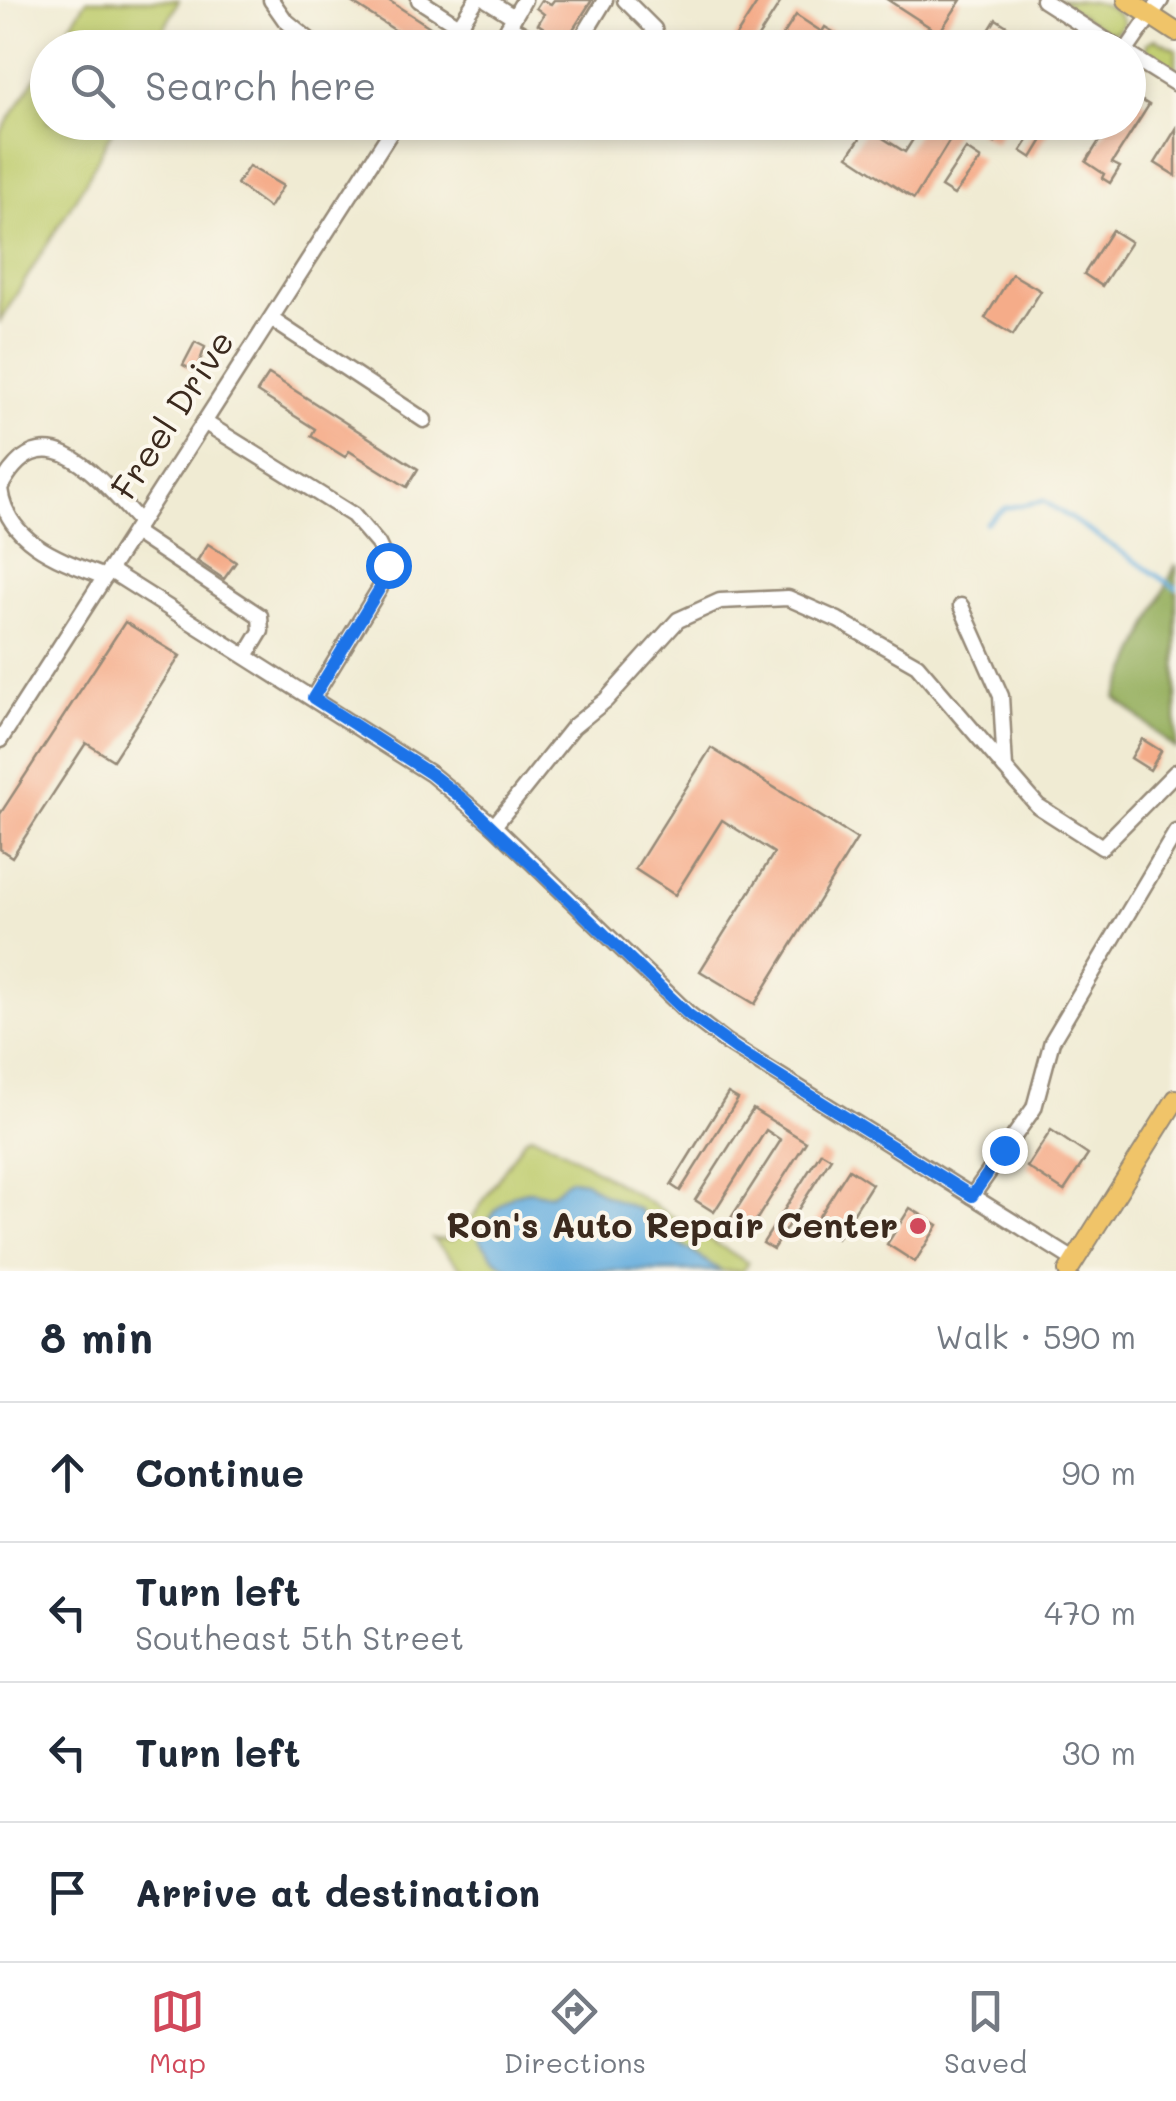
<!DOCTYPE html>
<meta charset="utf-8">
<style>
body{margin:0;font-family:Mali,sans-serif;background:#f2f2f3;color:#1f2937}
.stop{position:absolute;width:30px;height:30px;margin:-22px;border:8px solid #1a73e8;border-radius:50%;background:#fff}
.stop.end{background:#1a73e8;border-color:#fff;box-shadow:0 2px 10px #0008}
.list{margin:0;padding:0;list-style:none}
h2{display:flex;justify-content:space-between;align-items:center;height:130px;margin:0;padding:0 40px;font-size:42px}
h2 small{font-size:32px;font-weight:400;color:#747a83}
.list li{display:grid;grid-template-columns:65px 1fr auto;gap:30px;align-items:center;box-sizing:border-box;height:140px;padding:0 40px;border-top:2px solid #e0e1e3}
.list b{display:block;font-size:38px;white-space:nowrap}
.list p{margin:0;font-size:32px;white-space:nowrap;color:#747a83}
.list em{font-size:32px;font-style:normal;color:#747a83}
.icon{flex:none;width:55px;height:55px;fill:none;stroke:currentColor;stroke-width:2;stroke-linecap:round;stroke-linejoin:round}
.map{position:relative;flex:none;width:1176px;height:1271px;overflow:hidden}
.search{position:absolute;background:#fff;box-shadow:0 5px 15px #0003;left:30px;right:30px;top:30px;height:110px;display:flex;align-items:center;gap:25px;box-sizing:border-box;padding:0 35px;border-radius:55px;color:#747a83;font-size:38px}
.sheet{height:690px;background:#fff}
nav{display:flex;justify-content:space-around;align-items:center;box-sizing:border-box;height:140px;border-top:2px solid #e0e1e3;background:#fff;font-size:28px;color:#747a83}
nav a{display:grid;justify-items:center;gap:5px}
nav .on{color:#d1495b}
.map>svg:first-child{display:block}
</style>
<div class="map">
<svg width="1176" height="1271" viewBox="0 0 1176 1271">
<rect width="100%" height="100%" fill="#fbf7ec"/>
<filter id="ink" filterUnits="userSpaceOnUse"><feTurbulence type="fractalNoise" baseFrequency=".01" numOctaves="2"/><feDisplacementMap in="SourceGraphic" scale="20" xChannelSelector="R" yChannelSelector="G"/><feConvolveMatrix kernelMatrix="1 2 1 2 8 2 1 2 1" color-interpolation-filters="sRGB"/></filter>
<filter id="wash" filterUnits="userSpaceOnUse"><feTurbulence type="fractalNoise" baseFrequency=".0048" numOctaves="4" result="noise"/><feDisplacementMap in="SourceGraphic" scale="40" xChannelSelector="R" yChannelSelector="G"/><feGaussianBlur stdDeviation="2.25" result="paint"/><feColorMatrix in="noise" values="0 0 0 0 0 0 0 0 0 0 0 0 0 0 0 0 0 1.4 0 .05"/><feComposite in="paint" operator="in"/></filter>
<g filter="url(#wash)">
<rect width="100%" height="100%" fill="#f0ebd3"/>
<g fill="#bfcc6e" stroke="#7d7b46" stroke-width="2.5">
<path d="M87 0H179L155 47H56Z"/>
<path d="M1058 0C1082 0 1115 0 1124 23L1117 32H1107Z"/>
<path d="M1155 39 1176 49V76L1148 59 1146 43Z"/>
<path d="M47 60 48 122 116 123 85 183 0 321V133Z"/>
<path d="M531 1135 555 1145 748 1263 743 1271H464L433 1239 452 1240 468 1224 524 1140Z"/>
</g>
<path fill="#97b061" stroke="#696d40" stroke-width="2.5" d="M1176 564V749L1116 698Z"/>
<path fill="#67afde" stroke="#516c7e" stroke-width="2.5" d="M570 1179 585 1181 602 1194 640 1210 647 1222 721 1271H512L496 1260 479 1239C488 1219 503 1193 528 1191 536 1191 543 1196 552 1193 559 1190 562 1183 570 1179Z"/>
<g fill="none" stroke-linecap="round" stroke-linejoin="round">
<path stroke="#67afde" stroke-width="4" d="M986 523 1005 508 1044 501 1176 588"/>
</g>
<g id="blocks">
<g fill="#f5ac89">
<path d="M348 0H388L430 27 418 45Z"/>
<path d="M541 0 551 4 554 0H592L565 42 538 24 544 14 536 8Z"/>
<path d="M759 0H782L751 48H742L732 42Z"/>
<path d="M888 0H961L939 33Z"/>
<path d="M796 15 822 32 825 27 838 35 835 40 847 48H775Z"/>
<path d="M996 19 1035 44 1040 35 1059 48H978Z"/>
<path d="M1128 92 1149 105 1112 163 1120 167 1110 183 1102 178 1104 174 1086 162 1111 122H1128Z"/>
<path d="M924 122H961L914 199 848 156 867 128 905 152Z"/>
<path d="M984 122H1008L995 143 978 132Z"/>
<path d="M1039 124 1049 130 1032 158 1021 151Z"/>
<path d="M1176 129V176L1155 163Z"/>
<path d="M966 149 981 159 954 195 941 187Z"/>
<path d="M249 166 283 186 269 208 237 184Z"/>
<path d="M1112 230 1131 242 1102 286 1084 274Z"/>
<path d="M1012 274 1041 291 1013 335 985 318Z"/>
<path d="M195 342 205 347 196 372 183 365Z"/>
<path d="M269 374 418 469 407 487 349 451 345 457 311 436 315 429 257 392Z"/>
<path d="M208 544 236 562 224 579 197 561Z"/>
<path d="M125 622 180 656 113 760 86 743 12 857 0 849V814Z"/>
<path d="M1142 739 1161 751 1150 770 1131 758Z"/>
<path d="M711 748 857 839 755 1004 700 971 774 853 722 820 675 895 635 869Z"/>
<path d="M728 1093 738 1099 680 1191 671 1185Z"/>
<path d="M753 1109 806 1142 748 1233 729 1221 781 1140 766 1130 714 1212 695 1200Z"/>
<path d="M1051 1130 1088 1155 1064 1191 1027 1167Z"/>
<path d="M821 1152 831 1158 773 1249 763 1243Z"/>
<path d="M849 1169 872 1184 837 1239 814 1224Z"/>
<path d="M910 1208 938 1225 915 1262 887 1244Z"/>
</g>
</g>
</g>
<g filter="url(#ink)">
<use href="#blocks" fill-opacity="0" stroke="#968a78" stroke-width="2.5"/>
<g fill="none" stroke-linecap="round" stroke-linejoin="round">
<defs>
<g id="minor">
<path d="M271 0 285 20 319 48"/>
<path d="M419 0 459 26"/>
<path d="M487 0 514 17"/>
<path d="M625 0 654 29 657 38 651 48"/>
<path d="M1043 0 1118 48"/>
<path d="M509 26 546 48"/>
<path d="M445 48 476 0"/>
<path d="M496 48 524 0"/>
<path d="M576 48 605 0"/>
<path d="M1128 48 1161 0"/>
<path d="M1128 54 1176 84"/>
<path d="M271 319 424 420"/>
<path d="M204 422 353 515 378 544 388 565 380 588 313 698"/>
<path d="M0 488C43 405 100 479 140 522"/>
<path d="M0 489C7 543 60 560 105 577"/>
<path d="M134 532 260 616 261 631 246 656"/>
<path d="M109 570 431 774 494 826 689 1014 726 1042 1074 1260"/>
<path d="M961 606 1001 696 1005 768 1038 806 1102 847 1176 772"/>
<path d="M0 740 397 122"/>
<path d="M494 826 573 727 606 700 678 620 720 601 788 598 838 620 917 665 1005 768"/>
<path d="M972 1196 1034 1108 1052 1041 1176 832"/>
</g>
<g id="major">
<path d="M1127 0 1176 32"/>
<path d="M1068 1271 1176 1099"/>
</g>
</defs>
<use href="#minor" stroke="#968a78" stroke-width="19"/>
<use href="#major" stroke="#968a78" stroke-width="22"/>
<use href="#minor" stroke="#fff" stroke-width="14"/>
<use href="#major" stroke="#f0c469" stroke-width="18"/>
</g>
</g>
<g fill="none" stroke-linecap="round" stroke-linejoin="round" filter="url(#ink)">
<path stroke="#1a73e8" stroke-width="12" d="M388 565 380 588 313 698 431 774 464 800 688 1014 738 1050 972 1196 1004 1150"/>
</g>
<circle fill="#d1495b" stroke="#fbf7ec" stroke-width="4" cx="918" cy="1226" r="10"/>
<g text-anchor="middle" stroke-width="8" stroke-linejoin="round" paint-order="stroke">
<g font-size="35" fill="#3b2a1e" stroke="#fbf7ec">
<text transform="translate(173 415) rotate(-57)" y="12">Freel Drive</text>
</g>
<g font-size="35" font-weight="bold" fill="#3b2a1e" stroke="#fbf7ec" text-anchor="end">
<text x="898" y="1238">Ron's Auto Repair Center</text>
</g>
</g>
</svg>
<div class="stop" style="left:388px;top:565px"></div>
<div class="stop end" style="left:1004px;top:1150px"></div>
<div class="search"><svg class="icon" aria-label="search" viewBox="0 0 24 24"><circle cx="10" cy="10" r="6"/><path d="M15 15l6 6"/></svg>Search here</div>
</div>
<section class="sheet">
<h2>8 min<small>Walk · 590 m</small></h2>
<ul class="list">
<li><svg class="icon" aria-label="ahead" viewBox="0 0 24 24"><path d="M12 20V5M6 11l6-6 6 6"/></svg><div><b>Continue</b></div><em>90 m</em></li>
<li><svg class="icon" aria-label="left" viewBox="0 0 24 24"><path d="M17 20v-9H6M10 6l-5 5 5 5"/></svg><div><b>Turn left</b><p>Southeast 5th Street</p></div><em>470 m</em></li>
<li><svg class="icon" aria-label="left" viewBox="0 0 24 24"><path d="M17 20v-9H6M10 6l-5 5 5 5"/></svg><div><b>Turn left</b></div><em>30 m</em></li>
<li><svg class="icon" aria-label="arrive" viewBox="0 0 24 24"><path d="M6 21V4h12l-3 4 3 4H6"/></svg><div><b>Arrive at destination</b></div></li>
</ul>
</section>
<nav>
<a class="on"><svg class="icon" aria-label="map" viewBox="0 0 24 24"><path d="M3 6l6-2 6 2 6-2v14l-6 2-6-2-6 2zM9 4v14M15 6v14"/></svg>Map</a>
<a><svg class="icon" aria-label="directions" viewBox="0 0 24 24"><path d="M12 3l9 9-9 9-9-9zM9 14v-3h6M13 9l2 2-2 2"/></svg>Directions</a>
<a><svg class="icon" aria-label="saved" viewBox="0 0 24 24"><path d="M7 4h10v16l-5-4-5 4z"/></svg>Saved</a>
</nav>
